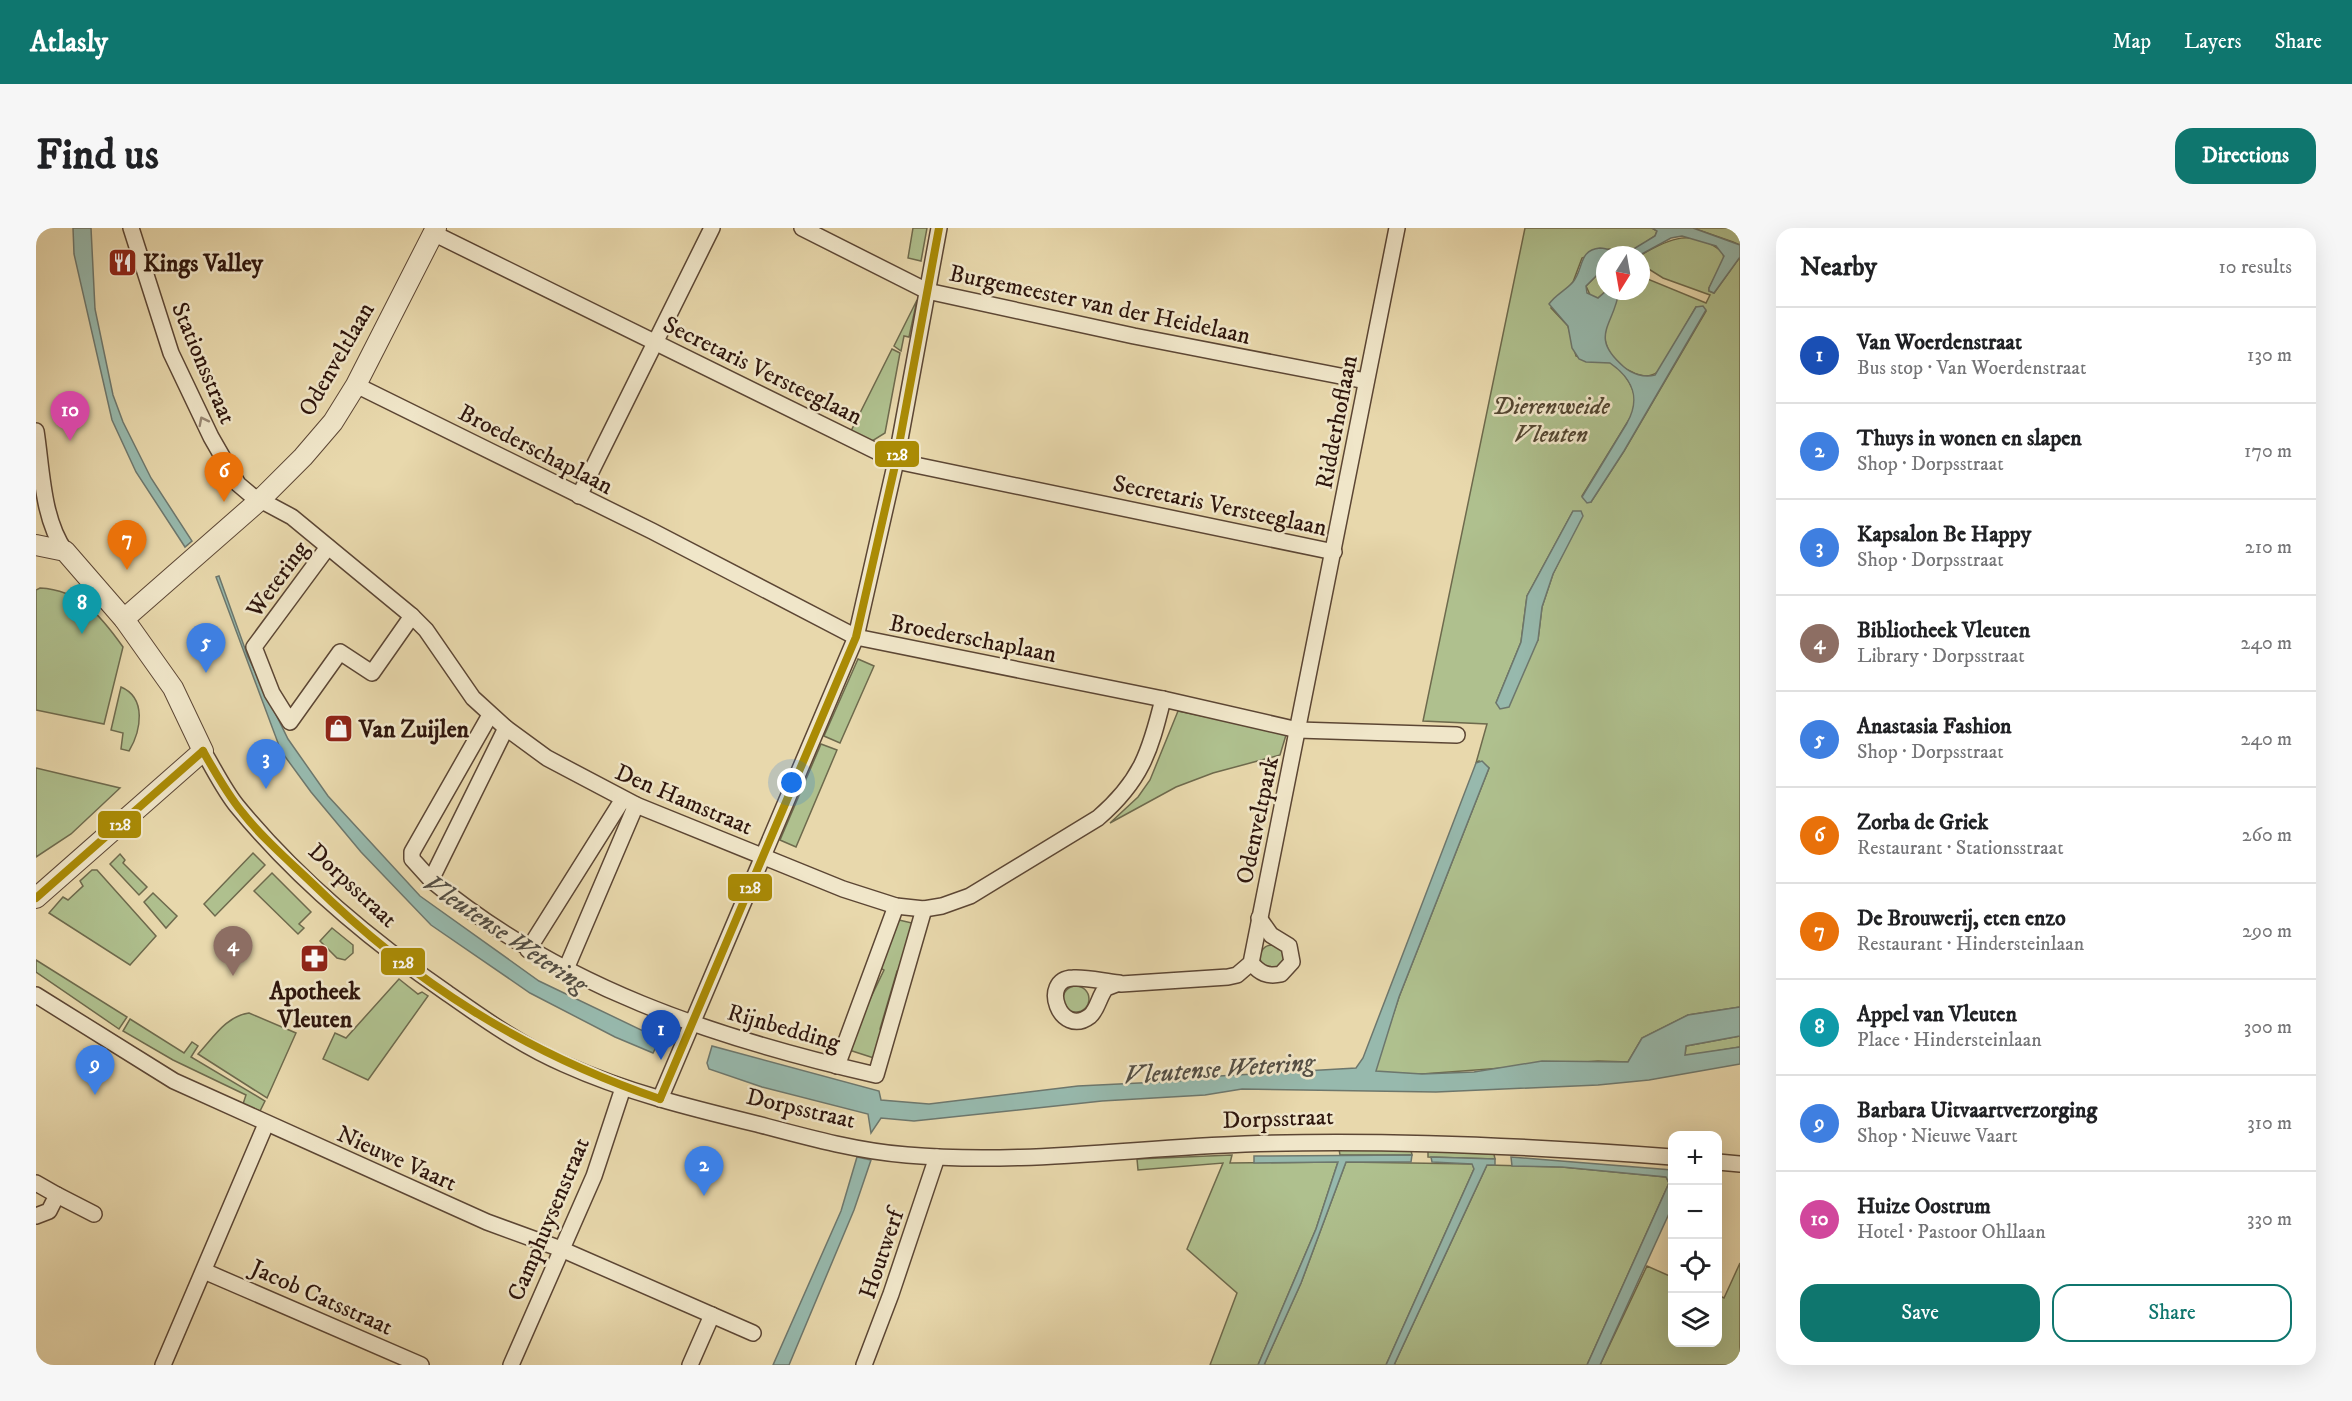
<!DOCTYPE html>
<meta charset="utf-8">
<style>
body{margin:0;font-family:"IM FELL DW Pica",serif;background:#f6f6f6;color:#202124}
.controls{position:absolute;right:18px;bottom:18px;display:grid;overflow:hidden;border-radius:12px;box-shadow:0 6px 24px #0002}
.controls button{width:54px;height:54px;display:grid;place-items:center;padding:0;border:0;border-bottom:2px solid #e0e0e0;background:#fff;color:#202124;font:30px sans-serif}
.compass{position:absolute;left:1560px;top:18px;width:54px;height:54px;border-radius:50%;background:#fff;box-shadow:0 6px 24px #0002;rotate:191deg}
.you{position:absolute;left:756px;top:555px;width:21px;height:21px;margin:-15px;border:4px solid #fff;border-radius:50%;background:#1a73e8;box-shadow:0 0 0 9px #1a73e833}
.badge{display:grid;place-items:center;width:39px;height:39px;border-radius:50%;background:#0f766e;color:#fff;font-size:20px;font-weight:700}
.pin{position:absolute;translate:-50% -50px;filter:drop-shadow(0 2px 3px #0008)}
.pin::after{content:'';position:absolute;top:32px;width:21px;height:18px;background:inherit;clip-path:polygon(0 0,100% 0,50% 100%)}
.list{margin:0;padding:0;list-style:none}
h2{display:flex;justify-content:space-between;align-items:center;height:78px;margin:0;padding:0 24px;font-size:26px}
h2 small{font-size:20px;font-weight:400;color:#757577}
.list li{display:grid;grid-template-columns:39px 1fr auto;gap:18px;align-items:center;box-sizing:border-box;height:96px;padding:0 24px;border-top:2px solid #e0e0e0}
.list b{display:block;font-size:22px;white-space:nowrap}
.list p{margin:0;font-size:20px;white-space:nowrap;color:#757577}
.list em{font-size:20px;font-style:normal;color:#757577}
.actions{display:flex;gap:12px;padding:18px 24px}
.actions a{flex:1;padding:14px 0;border:2px solid #0f766e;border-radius:18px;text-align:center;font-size:21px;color:#0f766e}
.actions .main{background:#0f766e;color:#fff}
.icon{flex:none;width:33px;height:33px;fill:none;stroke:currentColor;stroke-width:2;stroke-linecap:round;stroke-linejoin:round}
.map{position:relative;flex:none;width:1704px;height:1137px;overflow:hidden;border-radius:18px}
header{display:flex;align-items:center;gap:36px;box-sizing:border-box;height:84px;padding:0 30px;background:#0f766e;color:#fff}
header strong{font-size:28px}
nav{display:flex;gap:33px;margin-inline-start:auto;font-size:21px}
.intro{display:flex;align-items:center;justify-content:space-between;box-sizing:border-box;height:144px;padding:0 36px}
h1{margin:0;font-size:42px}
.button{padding:15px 27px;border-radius:18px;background:#0f766e;color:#fff;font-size:21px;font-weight:700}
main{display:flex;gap:36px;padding:0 36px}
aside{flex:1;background:#fff;border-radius:18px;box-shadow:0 6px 24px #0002}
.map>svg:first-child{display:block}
</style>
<header>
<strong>Atlasly</strong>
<nav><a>Map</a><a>Layers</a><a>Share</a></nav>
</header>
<div class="intro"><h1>Find us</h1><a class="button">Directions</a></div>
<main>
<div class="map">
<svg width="1704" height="1137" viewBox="0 0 1704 1137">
<rect width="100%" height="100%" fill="#e8d8ac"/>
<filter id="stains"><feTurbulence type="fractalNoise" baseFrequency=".00333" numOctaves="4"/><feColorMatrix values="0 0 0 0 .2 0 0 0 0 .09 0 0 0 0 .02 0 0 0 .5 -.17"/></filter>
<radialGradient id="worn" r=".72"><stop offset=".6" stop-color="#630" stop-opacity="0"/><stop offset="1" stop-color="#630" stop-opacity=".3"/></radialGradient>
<g fill="#afc08e" stroke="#6e6a4d" stroke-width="1.5" fill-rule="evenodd">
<path d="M877 0H891L885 33 872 30Z"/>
<path d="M1489 0H1616L1621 3 1619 8C1603 18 1591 31 1573 21L1546 30 1537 54 1515 80 1532 98 1540 128C1550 131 1565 131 1573 134 1587 140 1601 162 1599 178 1598 184 1594 190 1591 195L1546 268 1555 274 1588 223 1670 83 1660 79 1623 143C1614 150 1605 149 1596 144 1577 136 1563 115 1571 94 1575 83 1581 75 1583 63H1605V42L1609 50 1670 75 1674 67 1627 50 1611 40 1605 27C1634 10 1656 0 1687 24L1688 32 1673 60V63L1678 65 1704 29V779L1652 787 1606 810 1592 834 1562 833 1386 846 1341 845 1339 841 1363 769 1453 540 1443 533 1440 535 1451 496 1387 493ZM1537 283 1530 319 1517 346 1506 379 1502 412 1460 475 1485 414 1491 368Z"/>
<path d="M1657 0H1704V17L1697 14Z"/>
<path d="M1566 42 1569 43 1570 63 1562 70 1555 69 1550 58Z"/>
<path d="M881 72 873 109 868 108 865 123 858 118Z"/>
<path d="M856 121 864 125 849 205 833 215 814 205Z"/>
<path d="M4 360C44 362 65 388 87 419L68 496 0 482V362Z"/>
<path d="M822 431 838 438 804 515 788 508Z"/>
<path d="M85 459C111 470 105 503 93 523L85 521 87 505 75 502Z"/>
<path d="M1142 483 1245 504 1250 507 1244 527 1177 545 1140 559 1074 595 1102 569 1114 552Z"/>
<path d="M785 516 801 522 760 619 744 612Z"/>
<path d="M0 540 84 560 35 606 0 629Z"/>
<path d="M217 625 229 637 179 688 168 676Z"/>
<path d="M84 626 89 632 87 635 111 659 103 667 74 636Z"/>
<path d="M56 642H61L120 708 94 737 13 685 27 669 32 672 47 658 44 653Z"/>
<path d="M236 645 275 684 263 696 268 700 262 706 218 663Z"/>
<path d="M117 665 141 688 130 700 108 674Z"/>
<path d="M863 692 876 695 867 744 861 743 844 801 849 803 841 831 810 821 848 742 844 740Z"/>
<path d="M296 700 317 717V725L309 732 301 730 284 713Z"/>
<circle cx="1236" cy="729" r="12"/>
<path d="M0 732 91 789 83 801 0 744Z"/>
<path d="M363 751 382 766 386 764 392 768 332 852 287 831 299 805 310 810Z"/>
<circle cx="1040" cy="771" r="13"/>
<path d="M213 785 260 805 231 870 162 826C177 810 190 788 213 785Z"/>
<path d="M94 791 148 825 156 814 162 818 155 829 229 873 224 883 207 876 210 867 137 832 87 803Z"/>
<path d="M1704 808V819L1649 828 1650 818Z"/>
<path d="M1303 921 1375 922 1376 927H1304Z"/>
<path d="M1392 923 1458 926 1459 931 1392 929Z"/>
<path d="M1196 927 1194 935 1302 934 1280 1001 1222 1137H1174L1201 1065 1151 1021 1187 935 1102 942 1101 931Z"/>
<path d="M1310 934 1437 936 1438 941 1350 1137H1228L1265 1055Z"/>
<path d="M1451 937 1526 939 1630 949 1633 955 1551 1137H1358Z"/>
<path d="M1704 1035V1137H1564L1611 1038 1636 1049V1114H1682V1067L1688 1070Z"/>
</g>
<g fill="#97b9ad" stroke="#6d776d" stroke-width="1.5">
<path d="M37 0H55L59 81 77 167 87 194 115 250 156 313 149 319 100 244 76 192 38 26Z"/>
<path d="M1616 0H1657L1704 17V29L1678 65 1673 63V60L1688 28 1680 18 1646 8 1635 10 1604 27H1569V43L1566 42 1550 58 1551 65 1562 70 1570 63H1583C1578 98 1552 108 1588 139 1596 146 1608 150 1619 147L1660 79 1667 78 1670 82 1588 223 1555 274 1551 275 1546 269 1591 195C1605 170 1597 151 1574 135L1550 134 1543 131 1536 120 1532 98 1513 76C1520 66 1529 63 1537 54 1548 41 1542 22 1564 20 1575 20 1581 28 1591 25L1619 8 1621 3Z"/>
<path d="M1537 283H1545L1547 288 1517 346 1506 379 1502 412 1473 479 1464 481 1460 475 1485 414 1491 368Z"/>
<path d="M183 348 212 429 252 511 292 568 384 668 503 753 624 811 617 825 579 809 494 765 395 697 325 624 275 564 245 523 180 349Z"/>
<path d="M1446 533 1453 540 1363 769 1340 843 1386 846 1438 844 1506 833 1592 834 1606 810 1652 787 1704 779V808L1650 818 1649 827 1704 819V836L1613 852 1562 857 1400 864 1206 861 1169 867 1066 873 878 893 845 890 835 905 832 886 726 859 673 841 671 835 676 818 843 863 845 872 893 876 1042 858 1144 853 1148 850 1320 840 1327 830 1440 535Z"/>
<path d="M1376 927 1375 934H1310L1265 1055 1228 1137H1222L1280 1001 1302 934 1218 935V928Z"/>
<path d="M821 929 835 932 818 982 753 1137H737L805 983Z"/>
<path d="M1395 929 1459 931V937H1451L1358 1137H1350L1438 941 1436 936 1396 934Z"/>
<path d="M1475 929 1636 942V979L1564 1137H1551L1633 955 1630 949 1526 939 1476 938Z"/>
</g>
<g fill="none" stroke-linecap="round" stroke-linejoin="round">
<defs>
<g id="minor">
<path d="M95 0 135 125 175 209 202 256 215 267 256 289 376 388 390 402 437 470 470 500 511 530 600 577 807 661 860 678 888 681 906 678 934 668 1062 590C1105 553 1114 524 1127 471"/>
<path d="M766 0 891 63 1098 108 1330 153"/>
<path d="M397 5 860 233 1298 324"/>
<path d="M320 157 616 303 820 409 1127 471 1262 502 1421 507"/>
<path d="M0 203C6 241 6 290 29 323"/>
<path d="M543 268 676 0"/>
<path d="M292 319 218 419 236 465 254 494 304 424 336 445 376 388"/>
<path d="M454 487 376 624V631L395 652 470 500"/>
<path d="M167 523C178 541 188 562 201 578 261 651 334 712 411 765 448 791 486 818 528 836 590 864 655 880 721 896 770 909 820 923 871 927 983 937 1096 920 1209 916 1352 911 1494 918 1636 929"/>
<path d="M395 652C524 759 679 810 840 847L888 681"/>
<path d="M492 722 587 571"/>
<path d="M1215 735C1224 745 1231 749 1245 746L1256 734 1253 718 1235 707 1223 690"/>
<path d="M530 741 600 577"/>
<path d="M1083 755 1070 760C1063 768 1062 781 1054 788 1024 811 1003 751 1037 750 1052 749 1069 754 1083 755L1085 756 1192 749 1201 747 1215 735 1361 0"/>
<path d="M0 767 138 853 451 994 525 1021 717 1105"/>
<path d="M801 838 860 678"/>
<path d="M624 871 820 409 860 233 903 0"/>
<path d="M1682 934 1704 936"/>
<path d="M0 955 21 967 13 983 0 988"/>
<path d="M21 967 58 986"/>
<path d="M168 1043 385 1137"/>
<path d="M127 1137 230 896"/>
<path d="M475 1137 558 948 587 860"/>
<path d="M654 1137 676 1087"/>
<path d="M828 1137 855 1066 901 929"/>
</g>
<g id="tertiary">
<path d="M0 317 29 323 88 391 137 460 167 523 0 670"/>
<path d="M88 391 225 271 267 229 297 194 320 157 400 0"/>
</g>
</defs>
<use href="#minor" stroke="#5c4634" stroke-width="18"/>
<use href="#tertiary" stroke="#5c4634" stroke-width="22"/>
<use href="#minor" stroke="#f0e6c9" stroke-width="15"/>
<use href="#tertiary" stroke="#f0e6c9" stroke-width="20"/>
<defs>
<g id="bus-1">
<path d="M167 523C179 544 191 566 206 584 226 610 252 632 276 655 378 755 489 825 624 871"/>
<path d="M0 670 167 523"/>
<path d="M624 871 820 409 860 233 903 0"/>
</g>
</defs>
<use href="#bus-1" stroke="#f0e6c9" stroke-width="12"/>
<use href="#bus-1" stroke="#aa8b05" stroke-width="8"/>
</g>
<defs><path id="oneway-chevron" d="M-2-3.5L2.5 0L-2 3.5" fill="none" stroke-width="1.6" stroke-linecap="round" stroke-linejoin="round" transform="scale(1.5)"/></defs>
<use stroke="#998874" href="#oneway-chevron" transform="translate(167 193) rotate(-117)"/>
<defs>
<symbol id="restaurant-square" viewBox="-11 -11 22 22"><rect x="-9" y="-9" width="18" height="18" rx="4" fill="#8f2418" stroke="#f0e6c9"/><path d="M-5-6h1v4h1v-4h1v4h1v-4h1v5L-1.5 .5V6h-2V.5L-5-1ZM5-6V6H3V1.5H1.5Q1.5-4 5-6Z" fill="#fff"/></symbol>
<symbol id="shop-square" viewBox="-11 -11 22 22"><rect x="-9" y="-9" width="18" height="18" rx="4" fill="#8f2418" stroke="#f0e6c9"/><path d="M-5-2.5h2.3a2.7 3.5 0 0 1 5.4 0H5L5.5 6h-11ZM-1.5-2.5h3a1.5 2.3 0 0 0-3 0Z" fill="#fff"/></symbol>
<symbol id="pharmacy-square" viewBox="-11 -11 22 22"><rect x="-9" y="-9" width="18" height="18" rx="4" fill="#8f2418" stroke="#f0e6c9"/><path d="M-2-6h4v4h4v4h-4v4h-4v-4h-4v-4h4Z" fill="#fff"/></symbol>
</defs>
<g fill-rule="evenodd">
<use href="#restaurant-square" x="70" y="18" width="33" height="33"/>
<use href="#shop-square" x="286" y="484" width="33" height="33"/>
<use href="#pharmacy-square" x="262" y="714" width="33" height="33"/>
</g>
<g text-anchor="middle" stroke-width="5" stroke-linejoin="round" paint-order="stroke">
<g font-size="24" font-weight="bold" fill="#2e150c" stroke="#f0e6c9" text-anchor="start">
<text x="107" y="43">Kings Valley</text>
<text x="323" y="509">Van Zuijlen</text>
<text x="279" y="771" text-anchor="middle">Apotheek<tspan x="279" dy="28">Vleuten</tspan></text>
</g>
<g font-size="24" fill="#2e150c" stroke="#f0e6c9">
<text transform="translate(1064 76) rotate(12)" y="8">Burgemeester van der Heidelaan</text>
<text transform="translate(300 131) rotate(-60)" y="8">Odenveltlaan</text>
<text transform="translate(168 135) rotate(67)" y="8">Stationsstraat</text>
<text transform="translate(727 142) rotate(26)" y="8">Secretaris Versteeglaan</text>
<text transform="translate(1300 194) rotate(-79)" y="8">Ridderhoflaan</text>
<text transform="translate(500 221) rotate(27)" y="8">Broederschaplaan</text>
<text transform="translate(1184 277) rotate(12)" y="8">Secretaris Versteeglaan</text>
<text transform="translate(241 351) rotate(-54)" y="8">Wetering</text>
<text transform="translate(937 410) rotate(11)" y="8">Broederschaplaan</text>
<text transform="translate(648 571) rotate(23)" y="8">Den Hamstraat</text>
<text transform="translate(1221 592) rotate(-78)" y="8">Odenveltpark</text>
<text transform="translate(317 657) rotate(43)" y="8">Dorpsstraat</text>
<text transform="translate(748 799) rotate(16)" y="8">Rijnbedding</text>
<text transform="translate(765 880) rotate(13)" y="8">Dorpsstraat</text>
<text transform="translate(1242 890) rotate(-2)" y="8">Dorpsstraat</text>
<text transform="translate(361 930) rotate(24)" y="8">Nieuwe Vaart</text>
<text transform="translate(512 991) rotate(-67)" y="8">Camphuysenstraat</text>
<text transform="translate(845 1026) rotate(-71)" y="8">Houtwerf</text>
<text transform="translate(286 1069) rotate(24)" y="8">Jacob Catsstraat</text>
</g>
<g font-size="24" font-style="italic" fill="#554833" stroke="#f0e6c9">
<text x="1515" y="186">Dierenweide<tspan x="1515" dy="28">Vleuten</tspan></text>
</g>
<g font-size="26" font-style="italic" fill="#534e44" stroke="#f0e6c9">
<text transform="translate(470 705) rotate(34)" y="9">Vleutense Wetering</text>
<text transform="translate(1183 840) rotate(-4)" y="9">Vleutense Wetering</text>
</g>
</g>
<g stroke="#f0e6c9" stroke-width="2">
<rect x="838" y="212" width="46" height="28" rx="6" fill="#aa8b05"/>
<rect x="61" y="582" width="45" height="29" rx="6" fill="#aa8b05"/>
<rect x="691" y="645" width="46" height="29" rx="6" fill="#aa8b05"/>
<rect x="344" y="719" width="46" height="29" rx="6" fill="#aa8b05"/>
</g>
<g font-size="16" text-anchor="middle" font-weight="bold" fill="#fff">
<text x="861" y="232">128</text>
<text x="84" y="602">128</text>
<text x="714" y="665">128</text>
<text x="367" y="740">128</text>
</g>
<rect width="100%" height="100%" filter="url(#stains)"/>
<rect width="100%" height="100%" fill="url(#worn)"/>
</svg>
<div class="controls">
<button>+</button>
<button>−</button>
<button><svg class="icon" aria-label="locate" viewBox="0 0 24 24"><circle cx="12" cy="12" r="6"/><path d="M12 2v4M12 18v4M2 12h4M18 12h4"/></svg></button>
<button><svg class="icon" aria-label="layers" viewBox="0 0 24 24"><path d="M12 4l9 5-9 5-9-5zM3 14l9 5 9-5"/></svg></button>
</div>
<svg class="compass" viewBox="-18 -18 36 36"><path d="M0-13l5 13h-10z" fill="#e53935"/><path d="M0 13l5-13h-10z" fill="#757577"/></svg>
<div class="you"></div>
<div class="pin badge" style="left:625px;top:832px;background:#1a4fb4">1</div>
<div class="pin badge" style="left:668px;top:968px;background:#3f7fe0">2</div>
<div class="pin badge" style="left:230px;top:561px;background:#3f7fe0">3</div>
<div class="pin badge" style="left:197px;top:748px;background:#8d6e63">4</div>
<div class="pin badge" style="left:170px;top:445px;background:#3f7fe0">5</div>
<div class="pin badge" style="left:188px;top:274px;background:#e8710a">6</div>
<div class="pin badge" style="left:91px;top:342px;background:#e8710a">7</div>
<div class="pin badge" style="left:46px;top:406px;background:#0f9aa8">8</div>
<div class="pin badge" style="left:59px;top:867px;background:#3f7fe0">9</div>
<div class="pin badge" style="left:34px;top:213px;background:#d1479c">10</div>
</div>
<aside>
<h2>Nearby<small>10 results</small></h2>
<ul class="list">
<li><span class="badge" style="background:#1a4fb4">1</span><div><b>Van Woerdenstraat</b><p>Bus stop · Van Woerdenstraat</p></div><em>130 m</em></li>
<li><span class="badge" style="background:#3f7fe0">2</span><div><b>Thuys in wonen en slapen</b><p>Shop · Dorpsstraat</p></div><em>170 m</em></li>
<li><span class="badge" style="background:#3f7fe0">3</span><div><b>Kapsalon Be Happy</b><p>Shop · Dorpsstraat</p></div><em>210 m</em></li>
<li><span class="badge" style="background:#8d6e63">4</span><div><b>Bibliotheek Vleuten</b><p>Library · Dorpsstraat</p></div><em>240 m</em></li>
<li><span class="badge" style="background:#3f7fe0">5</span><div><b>Anastasia Fashion</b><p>Shop · Dorpsstraat</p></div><em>240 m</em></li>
<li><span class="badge" style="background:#e8710a">6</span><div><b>Zorba de Griek</b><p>Restaurant · Stationsstraat</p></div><em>260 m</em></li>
<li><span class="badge" style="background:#e8710a">7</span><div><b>De Brouwerij, eten enzo</b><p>Restaurant · Hindersteinlaan</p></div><em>290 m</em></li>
<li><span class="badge" style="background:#0f9aa8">8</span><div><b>Appel van Vleuten</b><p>Place · Hindersteinlaan</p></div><em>300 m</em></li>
<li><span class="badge" style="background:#3f7fe0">9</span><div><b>Barbara Uitvaartverzorging</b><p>Shop · Nieuwe Vaart</p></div><em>310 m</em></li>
<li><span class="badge" style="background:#d1479c">10</span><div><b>Huize Oostrum</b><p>Hotel · Pastoor Ohllaan</p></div><em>330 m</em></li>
</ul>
<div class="actions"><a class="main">Save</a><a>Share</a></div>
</aside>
</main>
